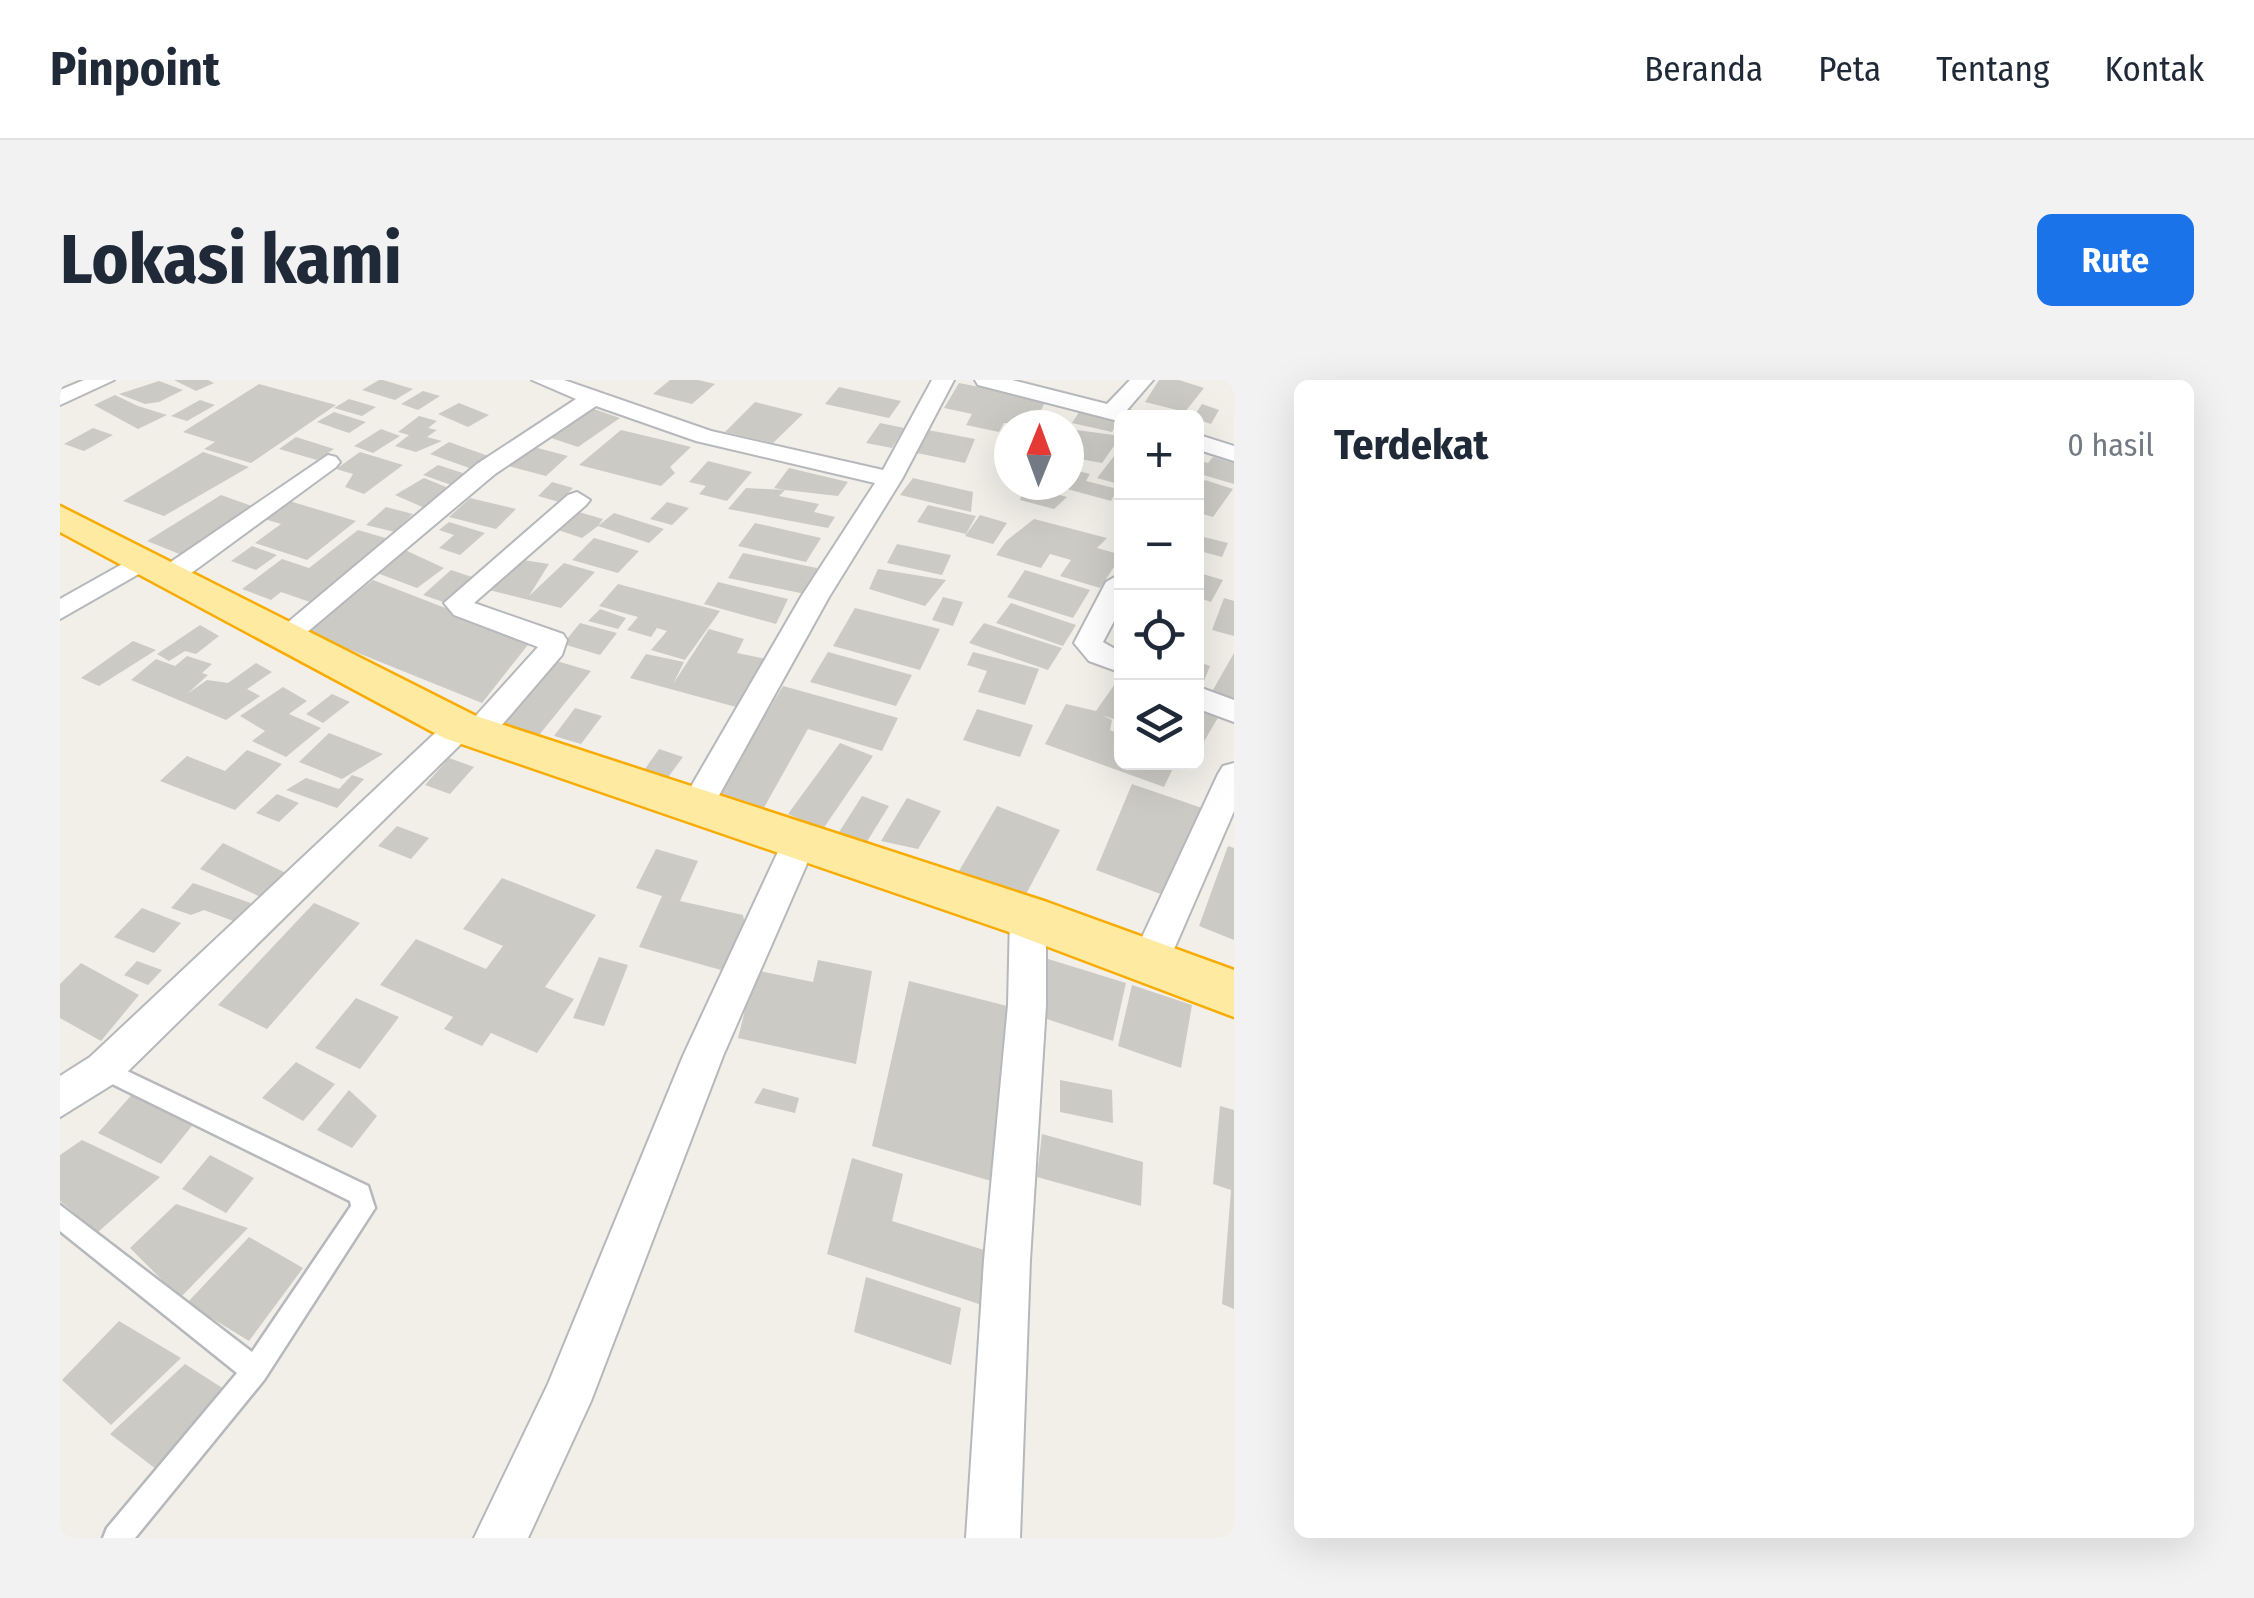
<!DOCTYPE html>
<html lang="id">
<meta charset="utf-8">
<style>
body{margin:0;font-family:"Fira Sans Condensed",sans-serif;background:#f2f2f3;color:#1f2937}
.controls{position:absolute;right:30px;top:30px;display:grid;overflow:hidden;border-radius:15px;box-shadow:0 10px 40px #0002}
.controls button{width:90px;height:90px;display:grid;place-items:center;padding:0;border:0;border-bottom:2px solid #e0e1e3;background:#fff;color:#1f2937;font:50px sans-serif}
.compass{position:absolute;left:934px;top:30px;width:90px;height:90px;border-radius:50%;background:#fff;box-shadow:0 10px 40px #0002;rotate:1deg}
.list{margin:0;padding:0;list-style:none}
h2{display:flex;justify-content:space-between;align-items:center;height:130px;margin:0;padding:0 40px;font-size:42px}
h2 small{font-size:32px;font-weight:400;color:#747a83}
.icon{flex:none;width:55px;height:55px;fill:none;stroke:currentColor;stroke-width:2;stroke-linecap:round;stroke-linejoin:round}
.map{position:relative;flex:none;width:1174px;height:1158px;overflow:hidden;border-radius:15px}
header{display:flex;align-items:center;gap:60px;box-sizing:border-box;height:140px;padding:0 50px;background:#fff;border-bottom:2px solid #e0e1e3}
header strong{font-size:48px}
nav{display:flex;gap:55px;margin-inline-start:auto;font-size:35px}
.intro{display:flex;align-items:center;justify-content:space-between;box-sizing:border-box;height:240px;padding:0 60px}
h1{margin:0;font-size:70px}
.button{padding:25px 45px;border-radius:15px;background:#1a73e8;color:#fff;font-size:35px;font-weight:700}
main{display:flex;gap:60px;padding:0 60px}
aside{flex:1;background:#fff;border-radius:15px;box-shadow:0 10px 40px #0002}
.map>svg:first-child{display:block}
</style>
<header>
<strong>Pinpoint</strong>
<nav><a>Beranda</a><a>Peta</a><a>Tentang</a><a>Kontak</a></nav>
</header>
<div class="intro"><h1>Lokasi kami</h1><a class="button">Rute</a></div>
<main>
<div class="map">
<svg width="1174" height="1158" viewBox="0 0 1174 1158">
<rect width="100%" height="100%" fill="#f1efe8"/>
<g fill="#cccac5">
<path d="M114 0H148L154 3 136 11Z"/>
<path d="M319 0H323L353 9 335 20 302 10Z"/>
<path d="M610 0H638L655 4 632 24 593 14Z"/>
<path d="M1099 0H1119L1144 8 1125 32 1085 22Z"/>
<path d="M99 1 123 10 99 22 85 24 59 14Z"/>
<path d="M899 3 986 20 974 45 944 43 939 52 906 45 912 34 884 28Z"/>
<path d="M199 4 276 25 191 83 144 69 155 62 123 52Z"/>
<path d="M779 7 841 21 829 38 765 24Z"/>
<path d="M363 11 380 16 358 30 341 24Z"/>
<path d="M55 15 78 26 107 35 78 49 34 25Z"/>
<path d="M289 19 316 27 302 36 274 28Z"/>
<path d="M140 20 155 25 127 41 111 36Z"/>
<path d="M695 22 743 34 713 63 665 52Z"/>
<path d="M399 23 429 35 408 47 378 34Z"/>
<path d="M1142 24 1159 30 1151 44 1133 38Z"/>
<path d="M531 28 560 38 518 67 485 56Z"/>
<path d="M1021 29 1060 38 1052 52 1012 43Z"/>
<path d="M274 32 306 42 289 53 257 42Z"/>
<path d="M359 36 377 41 368 48 377 50 367 57 382 61 356 72 335 66 349 55 338 52Z"/>
<path d="M820 43 844 48 832 68 806 63Z"/>
<path d="M33 48 53 55 24 71 4 64Z"/>
<path d="M321 49 340 56 313 73 294 66Z"/>
<path d="M1009 49 1061 56 1042 83 1009 77Z"/>
<path d="M561 50 599 59 631 67 610 87 615 93 601 106 519 85Z"/>
<path d="M868 50 915 59 905 83 857 73Z"/>
<path d="M236 57 274 69 257 80 219 69Z"/>
<path d="M389 62 434 78 415 90 370 74Z"/>
<path d="M470 66 508 76 486 96 448 86Z"/>
<path d="M1062 66V105L1037 98Z"/>
<path d="M143 72 189 87 104 136 63 121Z"/>
<path d="M300 72 343 85 304 114 285 107 293 94 276 89Z"/>
<path d="M1153 77 1174 83V104L1140 94 1136 100V80L1148 83Z"/>
<path d="M648 81 692 92 667 121 639 114 646 106 629 102Z"/>
<path d="M1009 82 1014 84 1010 89 1030 94 1026 101 1058 109 1051 121 996 106 1009 105Z"/>
<path d="M378 85 409 95 394 106 363 95Z"/>
<path d="M729 88 788 102 778 116 725 110 719 116 759 124 754 132 775 137 768 148 668 129 686 108 725 110 714 108Z"/>
<path d="M364 98 396 111 367 129 335 115Z"/>
<path d="M853 98 913 112 911 132 840 115Z"/>
<path d="M1145 100 1173 109 1153 137 1136 132V112Z"/>
<path d="M492 102 513 108 499 122 478 116Z"/>
<path d="M965 106 1007 117 994 129 960 120Z"/>
<path d="M161 115 200 129 127 177 87 161Z"/>
<path d="M410 118 456 129 436 149 389 137Z"/>
<path d="M226 120 296 141 247 180 195 163 221 144 201 138Z"/>
<path d="M607 122 629 128 612 145 590 139Z"/>
<path d="M868 125 916 136 906 154 857 142Z"/>
<path d="M326 127 353 134 335 152 306 145Z"/>
<path d="M512 130 543 139 538 146 554 133 604 149 589 163 538 146 522 158 492 148Z"/>
<path d="M920 135 947 143 933 164 905 156Z"/>
<path d="M974 139 1047 158 1037 168 1062 175 1040 208 1000 196 1011 180 990 174 981 188 936 175 946 161Z"/>
<path d="M389 142 425 153 400 175 379 168 394 155 379 150Z"/>
<path d="M695 143 761 158 746 182 678 166Z"/>
<path d="M298 150 329 159 243 233 238 231 250 222 221 212 211 220 182 209 222 179 249 188Z"/>
<path d="M1136 155 1168 163 1162 177 1136 170Z"/>
<path d="M534 158 579 171 558 193 512 180Z"/>
<path d="M837 164 891 175 882 195 827 183Z"/>
<path d="M192 166 217 175 196 190 171 181Z"/>
<path d="M345 170 384 188 357 208 317 193Z"/>
<path d="M683 173 757 188 750 215 668 198Z"/>
<path d="M463 180 489 184 469 216 504 183 535 192 501 228 425 209Z"/>
<path d="M818 189 886 200 865 226 809 209Z"/>
<path d="M391 190 415 198 389 224 363 215Z"/>
<path d="M965 190 1030 210 1013 238 947 217Z"/>
<path d="M1136 192 1163 200 1151 222 1136 217Z"/>
<path d="M313 200 471 261 422 323 246 252Z"/>
<path d="M658 202 728 219 716 244 644 224Z"/>
<path d="M558 204 660 231 625 280 591 270 607 251 597 248 591 257 567 250 578 237 539 226Z"/>
<path d="M883 217 903 222 893 246 872 240Z"/>
<path d="M1164 218 1174 221V256L1152 250Z"/>
<path d="M951 223 1016 245 1003 266 936 243Z"/>
<path d="M795 228 880 249 860 290 773 266Z"/>
<path d="M540 229 566 238 558 249 528 241Z"/>
<path d="M520 243 557 253 540 275 503 264Z"/>
<path d="M924 243 1002 268 988 290 909 263Z"/>
<path d="M140 245 159 256 136 274 125 271 109 281 97 274Z"/>
<path d="M649 249 684 259 677 273 706 279 676 327 570 298 586 274 624 282 613 304Z"/>
<path d="M73 261 96 270 39 306 21 298Z"/>
<path d="M768 272 852 295 836 326 750 302Z"/>
<path d="M913 272 979 289 965 325 918 312 927 291 907 285Z"/>
<path d="M1174 273V326L1149 317Z"/>
<path d="M127 276 152 284 142 293 148 295 127 314 147 300 168 303 196 283 212 292 187 309 200 316 166 340 71 300 96 279 115 286Z"/>
<path d="M493 280 531 291 475 360 435 346Z"/>
<path d="M1136 281 1150 286 1141 308 1136 307Z"/>
<path d="M1059 298 1062 342 1042 335 1052 340 1050 350 1062 355V382H1116L1104 407 985 364 1006 324 1036 331Z"/>
<path d="M723 306 838 338 822 371 748 349 701 433 655 418Z"/>
<path d="M223 307 247 321 229 334 261 348 226 377 192 361 205 351 180 336Z"/>
<path d="M272 314 290 322 263 343 246 334Z"/>
<path d="M515 328 542 336 521 364 494 356Z"/>
<path d="M1136 328 1159 336 1136 375Z"/>
<path d="M917 329 973 345 960 377 903 360Z"/>
<path d="M269 353 323 374 282 399 239 382Z"/>
<path d="M780 363 813 376 763 449 728 434Z"/>
<path d="M599 369 623 377 603 404 580 396Z"/>
<path d="M187 370 222 384 175 430 100 401 127 376 165 391Z"/>
<path d="M389 378 414 387 390 414 365 405Z"/>
<path d="M292 395 304 399 277 428 226 410 246 398 279 409Z"/>
<path d="M1072 404 1145 429 1114 519 1036 490Z"/>
<path d="M217 414 239 423 219 442 196 433Z"/>
<path d="M802 416 829 426 803 468 776 457Z"/>
<path d="M847 418 881 431 858 469 821 461Z"/>
<path d="M937 426 1000 450 964 518 899 491Z"/>
<path d="M337 446 369 458 351 479 318 466Z"/>
<path d="M163 463 228 494 205 519 140 489Z"/>
<path d="M1168 466 1174 468V560L1139 546Z"/>
<path d="M596 469 638 481 620 521 683 535 688 561 661 590 579 567 602 516 576 508Z"/>
<path d="M442 498 536 535 485 607 514 619 477 673 431 653 422 666 384 649 393 637 320 605 356 559 426 589 443 566 403 549Z"/>
<path d="M133 503 191 523 176 542 144 530 131 535 111 528Z"/>
<path d="M254 523 300 543 207 649 158 625Z"/>
<path d="M82 528 121 543 94 573 54 557Z"/>
<path d="M539 577 568 585 544 646 513 638Z"/>
<path d="M985 578 1066 603 1053 661 972 634Z"/>
<path d="M758 580 812 591 796 684 678 658 695 590 753 602Z"/>
<path d="M77 581 102 590 88 605 64 595Z"/>
<path d="M21 583 79 615 41 661 0 638V604Z"/>
<path d="M849 601 963 630 938 803 812 766Z"/>
<path d="M1072 605 1132 625 1121 688 1058 666Z"/>
<path d="M296 618 339 637 300 689 255 668Z"/>
<path d="M236 682 275 704 243 741 202 718Z"/>
<path d="M1000 700 1052 710 1053 743 1000 732Z"/>
<path d="M703 708 739 718 735 733 694 723Z"/>
<path d="M289 710 317 736 292 768 257 750Z"/>
<path d="M75 711 136 741 101 784 38 753Z"/>
<path d="M1160 726 1174 730V929L1162 924 1171 810 1153 804Z"/>
<path d="M982 754 1083 782 1081 826 977 797Z"/>
<path d="M22 760 100 797 38 852 0 821V775Z"/>
<path d="M150 775 194 798 166 833 122 809Z"/>
<path d="M792 778 843 794 832 841 943 876 934 929 767 874Z"/>
<path d="M116 824 188 848 120 918 70 868Z"/>
<path d="M189 857 243 888 189 961 127 923Z"/>
<path d="M806 897 901 928 891 985 794 952Z"/>
<path d="M59 941 121 978 51 1045 2 1000Z"/>
<path d="M125 984 167 1011 96 1089 50 1054Z"/>
</g>
<g fill="none" stroke-linecap="round" stroke-linejoin="round">
<defs>
<path id="service" d="M44 680 308 806 315 828 204 1000 75 1158H43L47 1148 177 993 0 851V825L192 972 291 826 290 821 36 696 33 689 36 682Z"/>
<g id="minor">
<path d="M24 0H54L0 25V10Z"/>
<path d="M472 0H504L651 51 823 90 872 0H894L842 99 769 217 647 437H623L618 429 741 217 815 103 636 61 536 26 435 94 233 264 223 267 209 258 417 84 516 19Z"/>
<path d="M915 0H952L1047 24 1070 0H1093L1067 30 1084 38H1062V42L918 5Z"/>
<path d="M1136 54 1174 66V81L1136 69Z"/>
<path d="M268 75 276 77 280 82 276 87 119 202H99L95 196 99 190Z"/>
<path d="M517 112 530 120 526 125 414 223 503 254 507 260 502 275 429 360 418 363 406 359 58 701 0 737V696L30 677 389 340H412L478 267 394 235 384 223 508 115Z"/>
<path d="M82 173 95 181 91 187 0 239V219Z"/>
<path d="M1060 194 1062 226 1043 262 1062 273V293L1029 281 1014 263 1046 202Z"/>
<path d="M1136 306 1174 320V342L1136 328Z"/>
<path d="M1174 383V431L1108 583 1102 594 1089 598 1076 594 1070 583 1158 394 1163 386Z"/>
<path d="M739 450 751 454 756 463 663 676 531 1021 468 1158H414L488 1004 623 676 722 463 727 454Z"/>
<path d="M968 523 981 527 986 537V625L970 880 960 1158H906L924 880 948 625 950 537 955 527Z"/>
</g>
<path id="trunk" d="M0 126 416 336 987 522 1174 590V637L949 552 384 358 0 152Z"/>
</defs>
<use href="#service" stroke="#b5b8bc" stroke-width="5"/>
<use href="#minor" stroke="#b5b8bc" stroke-width="4"/>
<use href="#trunk" stroke="#f9ab00" stroke-width="5"/>
<use href="#service" fill="#fff" fill-rule="evenodd"/>
<use href="#minor" fill="#fff" fill-rule="evenodd"/>
<use href="#trunk" fill="#feeaa1" fill-rule="evenodd"/>
</g>
</svg>
<div class="controls">
<button>+</button>
<button>−</button>
<button><svg class="icon" aria-label="locate" viewBox="0 0 24 24"><circle cx="12" cy="12" r="6"/><path d="M12 2v4M12 18v4M2 12h4M18 12h4"/></svg></button>
<button><svg class="icon" aria-label="layers" viewBox="0 0 24 24"><path d="M12 4l9 5-9 5-9-5zM3 14l9 5 9-5"/></svg></button>
</div>
<svg class="compass" viewBox="-18 -18 36 36"><path d="M0-13l5 13h-10z" fill="#e53935"/><path d="M0 13l5-13h-10z" fill="#747a83"/></svg>
</div>
<aside>
<h2>Terdekat<small>0 hasil</small></h2>
<ul class="list">
</ul>
</aside>
</main>
